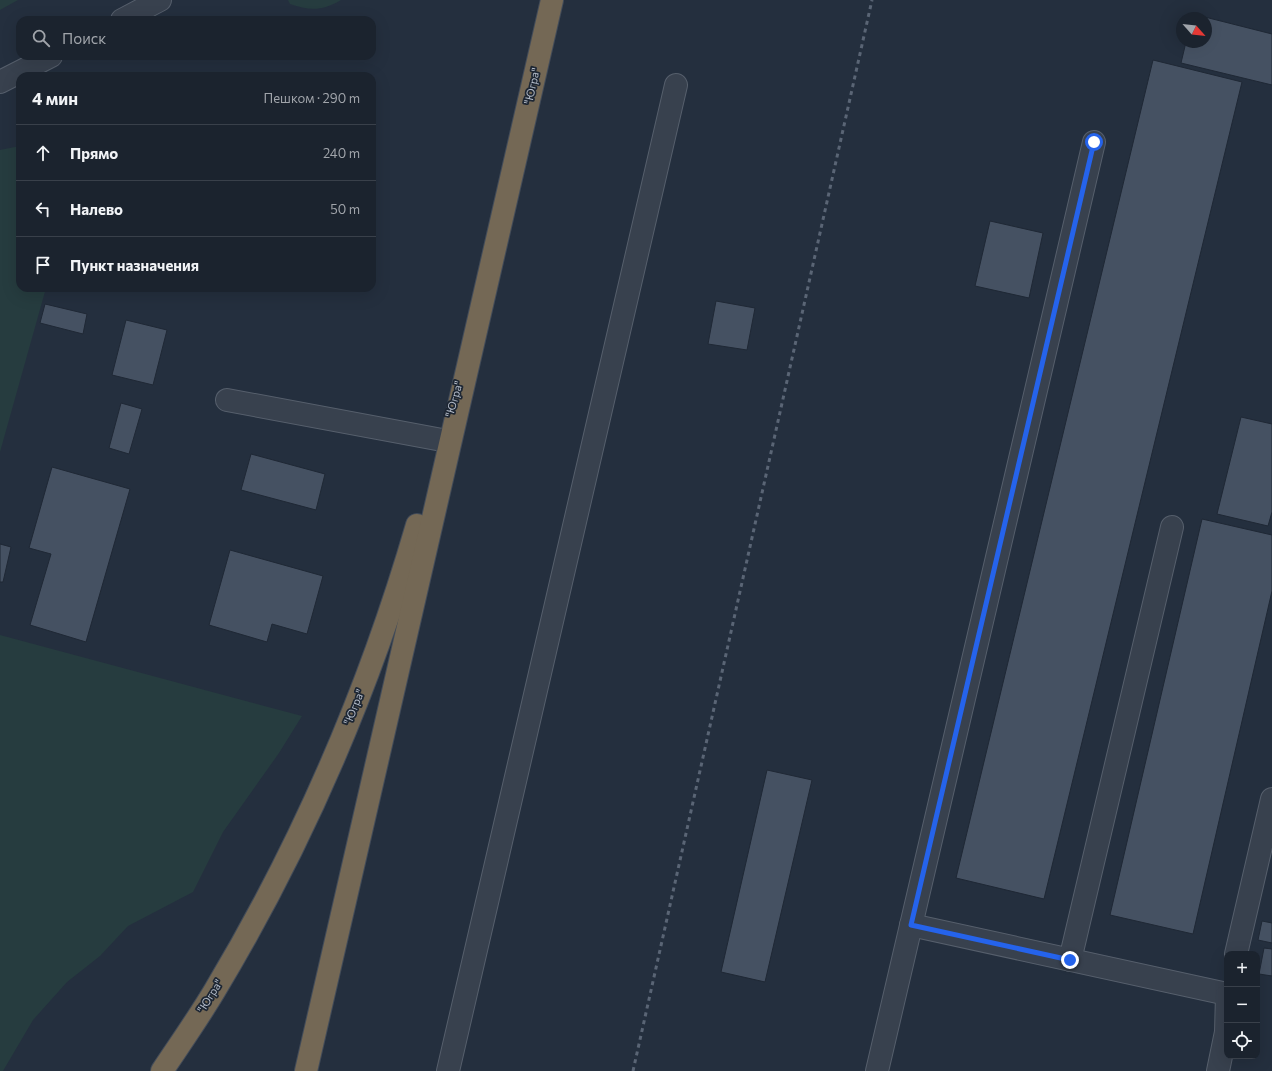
<!DOCTYPE html>
<html lang="ru">
<meta charset="utf-8">
<style>
body{margin:0;font-family:Commissioner,sans-serif;background:#282f3a;color:#f1f3f6}
.controls{position:absolute;right:12px;bottom:12px;display:grid;overflow:hidden;border-radius:8px;box-shadow:0 4px 16px #0002}
.controls button{width:36px;height:36px;display:grid;place-items:center;padding:0;border:0;border-bottom:1px solid #39404a;background:#1b232e;color:#f1f3f6;font:20px sans-serif}
.compass{position:absolute;left:1176px;top:12px;width:36px;height:36px;border-radius:50%;background:#1b232e;box-shadow:0 4px 16px #0002;rotate:117deg}
.stop{position:absolute;width:12px;height:12px;margin:-9px;border:3px solid #2563eb;border-radius:50%;background:#fff}
.stop.end{background:#2563eb;border-color:#fff;box-shadow:0 1px 4px #0008}
.list{margin:0;padding:0;list-style:none}
h2{display:flex;justify-content:space-between;align-items:center;height:52px;margin:0;padding:0 16px;font-size:17px}
h2 small{font-size:13px;font-weight:400;color:#a0a4aa}
.list li{display:grid;grid-template-columns:26px 1fr auto;gap:12px;align-items:center;box-sizing:border-box;height:56px;padding:0 16px;border-top:1px solid #39404a}
.list b{display:block;font-size:15px;white-space:nowrap}
.list em{font-size:13px;font-style:normal;color:#a0a4aa}
.icon{flex:none;width:22px;height:22px;fill:none;stroke:currentColor;stroke-width:2;stroke-linecap:round;stroke-linejoin:round}
.map{position:relative;flex:none;width:1272px;height:1071px;overflow:hidden}
.search{position:absolute;background:#1b232e;box-shadow:0 4px 16px #0002;left:16px;top:16px;width:360px;height:44px;display:flex;align-items:center;gap:10px;box-sizing:border-box;padding:0 14px;border-radius:12px;color:#a0a4aa;font-size:15px}
.panel{position:absolute;background:#1b232e;box-shadow:0 4px 16px #0002;left:16px;top:72px;width:360px;height:220px;border-radius:12px}
.map>svg:first-child{display:block}
</style>
<div class="map">
<svg width="1272" height="1071" viewBox="0 0 1272 1071">
<rect width="100%" height="100%" fill="#242f3e"/>
<g fill="#263c3f">
<path d="M0 0H18L0 10Z"/>
<path d="M288 0H341C322 11 310 11 290 4Z"/>
<path d="M20 146V288H46L0 452V150Z"/>
<path d="M0 635 302 716 279 753 223 832 193 892 128 926 100 956 67 982 33 1020 3 1071H0Z"/>
</g>
<g fill="#455162" stroke="#1f2835">
<path d="M1193 14 1272 34V85L1181 63 1186 42H1206V18H1192Z"/>
<path d="M1153 60 1242 82 1044 899 956 878Z"/>
<path d="M990 221 1043 233 1029 298 975 286Z"/>
<path d="M716 301 755 308 747 350 708 344Z"/>
<path d="M45 304 87 314 83 334 40 323Z"/>
<path d="M126 320 167 330 153 385 112 375Z"/>
<path d="M121 403 142 409 129 454 109 448Z"/>
<path d="M1241 417 1272 424V512L1268 526 1217 514Z"/>
<path d="M251 454 325 474 316 510 241 490Z"/>
<path d="M52 467 130 489 86 642 30 625 51 554 29 548Z"/>
<path d="M1202 519 1272 535V591L1193 934 1110 915Z"/>
<path d="M0 544 11 547 3 582H0Z"/>
<path d="M230 550 323 576 307 634 272 624 267 642 209 625Z"/>
<path d="M767 770 812 780 765 982 721 972Z"/>
<path d="M1262 921 1272 923V943L1258 940Z"/>
<path d="M1264 948 1272 949V976L1259 974Z"/>
</g>
<g fill="none" stroke-linecap="round" stroke-linejoin="round">
<defs>
<g id="minor">
<path d="M122 20 160 0"/>
<path d="M0 82 51 56"/>
<path d="M227 400 442 440"/>
<path d="M911 925 1227 994"/>
<path d="M1236 954 1272 799"/>
<path d="M1070 960 1172 527"/>
<path d="M448 1071 676 85"/>
<path d="M877 1071 1094 142"/>
<path d="M1218 1071 1226 1032 1227 995"/>
</g>
<g id="highway">
<path d="M162 1071C180 1044 199 1017 215 990 302 845 370 687 417 525"/>
<path d="M306 1071 552 0"/>
</g>
</defs>
<use href="#minor" stroke="#565f6c" stroke-width="24"/>
<use href="#highway" stroke="#434c59" stroke-width="24"/>
<use href="#minor" stroke="#38414e" stroke-width="22"/>
<use href="#highway" stroke="#746855" stroke-width="22"/>
<path stroke="#5a6575" stroke-width="3" stroke-dasharray="4 4" stroke-linecap="butt" d="M633 1071 872 0"/>
</g>
<g fill="none" stroke-linecap="round" stroke-linejoin="round">
<path stroke="#2563eb" stroke-width="5" d="M1070 960 911 925 1094 142"/>
</g>
<g text-anchor="middle" stroke-width="3.5" stroke-linejoin="round" paint-order="stroke">
<g font-size="11" fill="#b4bcc9" stroke="#1d2633">
<text transform="translate(532 86) rotate(-77)" y="4">"Югра"</text>
<text transform="translate(454 399) rotate(-74)" y="4">"Югра"</text>
<text transform="translate(354 707) rotate(-68)" y="4">"Югра"</text>
<text transform="translate(210 996) rotate(-58)" y="4">"Югра"</text>
</g>
</g>
</svg>
<div class="controls">
<button>+</button>
<button>−</button>
<button><svg class="icon" aria-label="locate" viewBox="0 0 24 24"><circle cx="12" cy="12" r="6"/><path d="M12 2v4M12 18v4M2 12h4M18 12h4"/></svg></button>
</div>
<svg class="compass" viewBox="-18 -18 36 36"><path d="M0-13l5 13h-10z" fill="#e53935"/><path d="M0 13l5-13h-10z" fill="#a0a4aa"/></svg>
<div class="stop" style="left:1094px;top:142px"></div>
<div class="stop end" style="left:1070px;top:960px"></div>
<div class="search"><svg class="icon" aria-label="search" viewBox="0 0 24 24"><circle cx="10" cy="10" r="6"/><path d="M15 15l6 6"/></svg>Поиск</div>
<section class="panel">
<h2>4 мин<small>Пешком · 290 m</small></h2>
<ul class="list">
<li><svg class="icon" aria-label="ahead" viewBox="0 0 24 24"><path d="M12 20V5M6 11l6-6 6 6"/></svg><div><b>Прямо</b></div><em>240 m</em></li>
<li><svg class="icon" aria-label="left" viewBox="0 0 24 24"><path d="M17 20v-9H6M10 6l-5 5 5 5"/></svg><div><b>Налево</b></div><em>50 m</em></li>
<li><svg class="icon" aria-label="arrive" viewBox="0 0 24 24"><path d="M6 21V4h12l-3 4 3 4H6"/></svg><div><b>Пункт назначения</b></div></li>
</ul>
</section>
</div>
